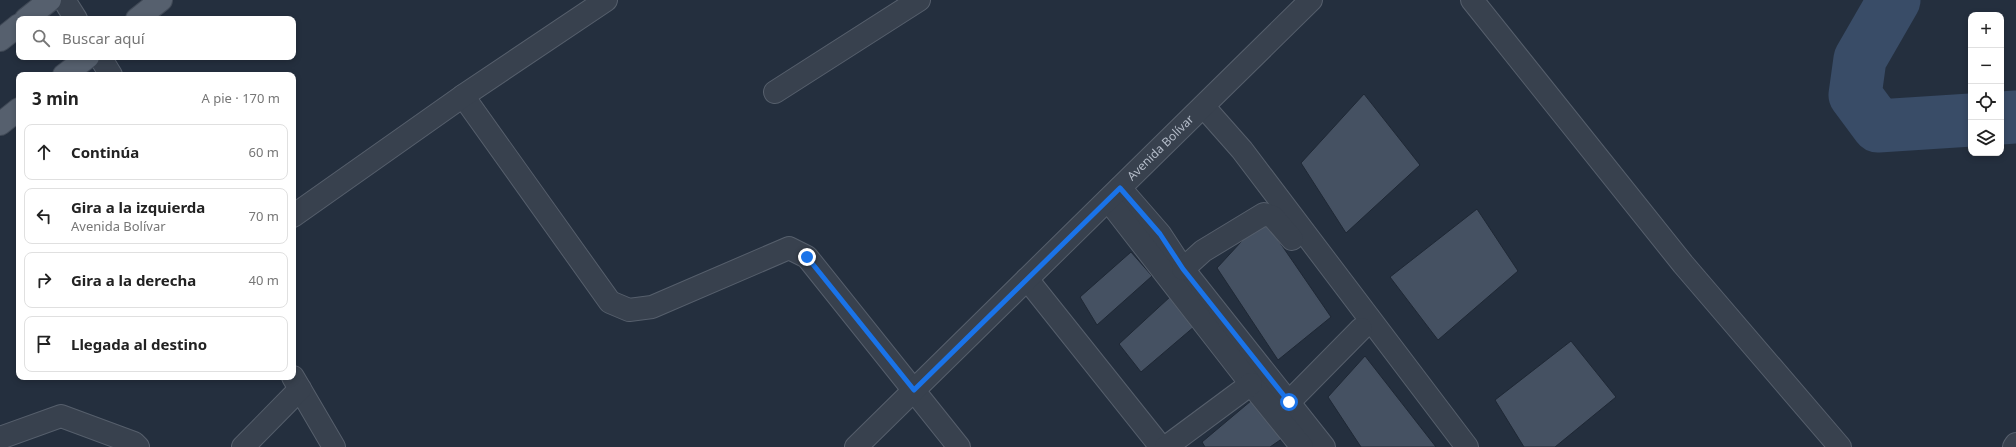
<!DOCTYPE html>
<html lang="es">
<meta charset="utf-8">
<style>
body{margin:0;font-family:"Noto Sans",sans-serif;background:#f6f6f6;color:#222}
.controls{position:absolute;right:12px;top:12px;display:grid;overflow:hidden;border-radius:8px;box-shadow:0 2px 6px #0003}
.controls button{width:36px;height:36px;display:grid;place-items:center;padding:0;border:0;border-bottom:1px solid #e0e0e0;background:#fff;color:#222;font:20px sans-serif}
.stop{position:absolute;width:12px;height:12px;margin:-9px;border:3px solid #1a73e8;border-radius:50%;background:#fff}
.stop.end{background:#1a73e8;border-color:#fff;box-shadow:0 1px 4px #0008}
.list{margin:0;padding:0;list-style:none}
h2{display:flex;justify-content:space-between;align-items:center;height:52px;margin:0;padding:0 16px;font-size:17px}
h2 small{font-size:13px;font-weight:400;color:#767676}
.list li{display:grid;grid-template-columns:26px 1fr auto;gap:12px;align-items:center;box-sizing:border-box;height:56px;margin:0 8px 8px;padding:0 8px;border:1px solid #e0e0e0;border-radius:8px}
.list b{display:block;font-size:15px;white-space:nowrap}
.list p{margin:0;font-size:13px;white-space:nowrap;color:#767676}
.list em{font-size:13px;font-style:normal;color:#767676}
.icon{flex:none;width:22px;height:22px;fill:none;stroke:currentColor;stroke-width:2;stroke-linecap:round;stroke-linejoin:round}
.map{position:relative;flex:none;width:2016px;height:447px;overflow:hidden}
.search{position:absolute;background:#fff;box-shadow:0 2px 6px #0003;left:16px;top:16px;width:280px;height:44px;display:flex;align-items:center;gap:10px;box-sizing:border-box;padding:0 14px;border-radius:8px;color:#767676;font-size:15px}
.panel{position:absolute;background:#fff;box-shadow:0 2px 6px #0003;left:16px;top:72px;width:280px;height:308px;border-radius:8px}
.map>svg:first-child{display:block}
</style>
<div class="map">
<svg width="2016" height="447" viewBox="0 0 2016 447">
<rect width="100%" height="100%" fill="#242f3e"/>
<g fill="none" stroke-linecap="round" stroke-linejoin="round">
<g stroke="#394c67" stroke-width="53">
<path d="M1894 0 1860 59 1855 95 1878 126 1971 120"/>
<path d="M2001 118 2016 117"/>
</g>
</g>
<g fill="#455162" stroke="#1f2835">
<path d="M1364 94 1420 165 1346 233 1301 163Z"/>
<path d="M1477 209 1518 271 1438 340 1390 277Z"/>
<path d="M1263 218 1331 317 1278 360 1217 268Z"/>
<path d="M1131 252 1152 276 1097 325 1080 297Z"/>
<path d="M1171 296 1195 326 1141 372 1119 344Z"/>
<path d="M1571 341 1616 397 1555 447H1524L1495 400Z"/>
<path d="M1365 356 1436 447H1361L1328 397Z"/>
<path d="M1258 395 1286 436 1270 447H1205L1202 442Z"/>
</g>
<g fill="none" stroke-linecap="round" stroke-linejoin="round">
<defs>
<g id="minor">
<path d="M64 0 76 19"/>
<path d="M1472 0 1683 264 1840 447"/>
<path d="M100 57 111 75"/>
<path d="M775 92 919 0"/>
<path d="M463 96 610 302 629 310 652 307 789 248 807 257 959 447"/>
<path d="M1204 107 1242 150 1467 447"/>
<path d="M1120 188 1160 234 1183 269 1324 447"/>
<path d="M1108 200 1251 384 1302 447"/>
<path d="M293 216 463 96 606 0"/>
<path d="M1183 269 1203 251 1264 214 1273 217 1292 239"/>
<path d="M1027 279 1161 447"/>
<path d="M293 377 334 447"/>
<path d="M1289 402 1361 329"/>
<path d="M0 438 61 416 134 443 138 447"/>
<path d="M243 447 300 389"/>
<path id="s1" d="M856 447 1311 0"/>
<path d="M1166 447 1251 384"/>
<path d="M2014 447 2016 444"/>
</g>
<g id="major">
<path d="M26 19 50 0"/>
<path d="M137 19 161 0"/>
<path d="M0 40 19 25"/>
<path d="M64 75 88 57"/>
<path d="M0 124 19 109"/>
</g>
</defs>
<use href="#minor" stroke="#565f6c" stroke-width="24"/>
<use href="#major" stroke="#414a57" stroke-width="24"/>
<use href="#minor" stroke="#38414e" stroke-width="22"/>
<use href="#major" stroke="#56606e" stroke-width="22"/>
</g>
<g fill="none" stroke-linecap="round" stroke-linejoin="round">
<path stroke="#1a73e8" stroke-width="5" d="M807 257 914 390 1120 188 1160 234 1183 269 1289 402"/>
</g>
<g text-anchor="middle" stroke-width="3.5" stroke-linejoin="round" paint-order="stroke">
<g font-size="12" fill="#b4bcc9" stroke="#1d2633">
<text dy="4" stroke="none"><textPath href="#s1" startOffset="427">Avenida Bolívar</textPath></text>
</g>
</g>
</svg>
<div class="controls">
<button>+</button>
<button>−</button>
<button><svg class="icon" aria-label="locate" viewBox="0 0 24 24"><circle cx="12" cy="12" r="6"/><path d="M12 2v4M12 18v4M2 12h4M18 12h4"/></svg></button>
<button><svg class="icon" aria-label="layers" viewBox="0 0 24 24"><path d="M12 4l9 5-9 5-9-5zM3 14l9 5 9-5"/></svg></button>
</div>
<div class="stop" style="left:1289px;top:402px"></div>
<div class="stop end" style="left:807px;top:257px"></div>
<div class="search"><svg class="icon" aria-label="search" viewBox="0 0 24 24"><circle cx="10" cy="10" r="6"/><path d="M15 15l6 6"/></svg>Buscar aquí</div>
<section class="panel">
<h2>3 min<small>A pie · 170 m</small></h2>
<ul class="list">
<li><svg class="icon" aria-label="ahead" viewBox="0 0 24 24"><path d="M12 20V5M6 11l6-6 6 6"/></svg><div><b>Continúa</b></div><em>60 m</em></li>
<li><svg class="icon" aria-label="left" viewBox="0 0 24 24"><path d="M17 20v-9H6M10 6l-5 5 5 5"/></svg><div><b>Gira a la izquierda</b><p>Avenida Bolívar</p></div><em>70 m</em></li>
<li><svg class="icon" aria-label="right" viewBox="0 0 24 24"><path d="M7 20v-9h11M14 6l5 5-5 5"/></svg><div><b>Gira a la derecha</b></div><em>40 m</em></li>
<li><svg class="icon" aria-label="arrive" viewBox="0 0 24 24"><path d="M6 21V4h12l-3 4 3 4H6"/></svg><div><b>Llegada al destino</b></div></li>
</ul>
</section>
</div>
